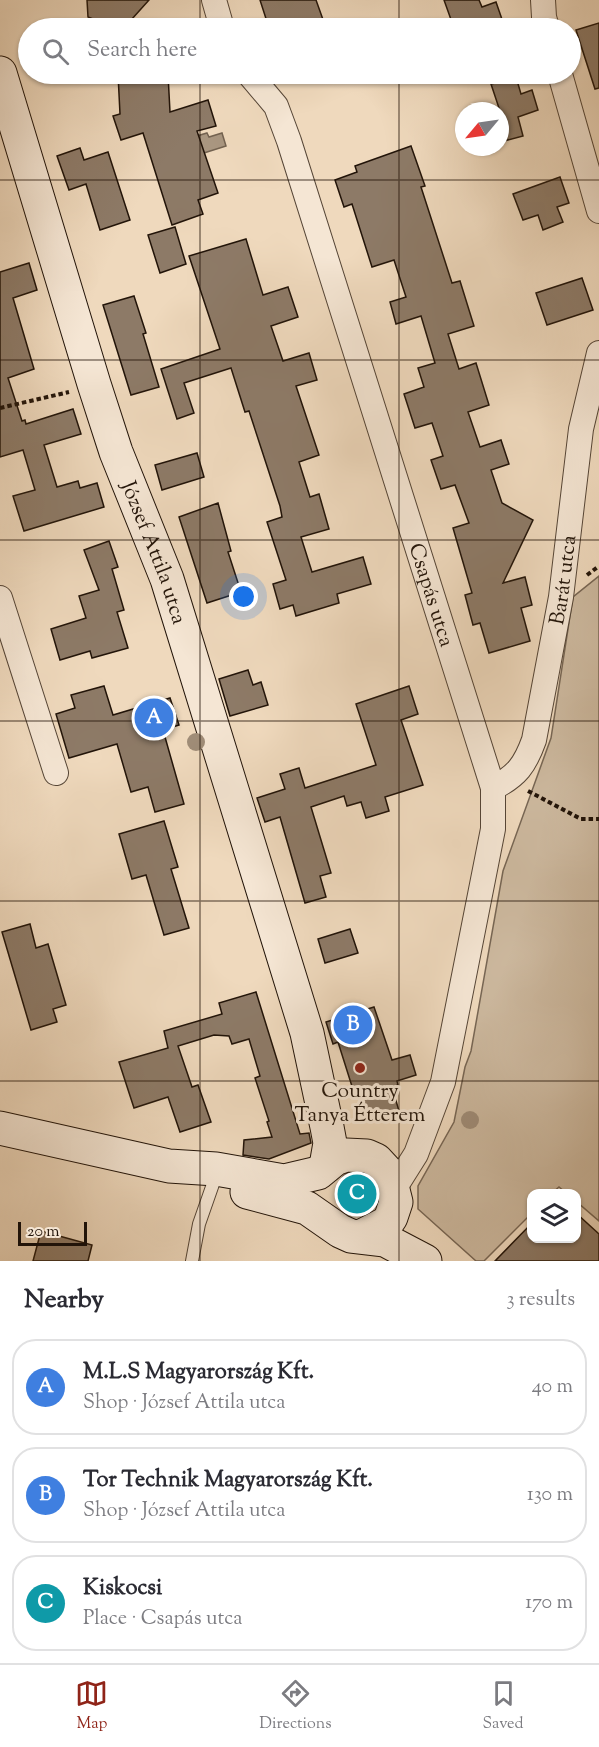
<!DOCTYPE html>
<meta charset="utf-8">
<style>
body{margin:0;font-family:"Sorts Mill Goudy",serif;background:#f7f7f7;color:#2b2b33}
.controls{position:absolute;right:18px;bottom:18px;display:grid;overflow:hidden;border-radius:12px;box-shadow:0 2px 4px #0004}
.controls button{width:54px;height:54px;display:grid;place-items:center;padding:0;border:0;border-bottom:2px solid #e1e1e2;background:#fff;color:#2b2b33;font:30px sans-serif}
.compass{position:absolute;left:455px;top:102px;width:54px;height:54px;border-radius:50%;background:#fff;box-shadow:0 2px 4px #0004;rotate:241deg}
.scale{position:absolute;left:18px;bottom:15px;width:69px;box-sizing:border-box;padding-left:6px;border:3px solid #221409;border-top:0;font-size:16px;line-height:21px;white-space:nowrap;color:#221409;-webkit-text-stroke:4px #f5e6d4;paint-order:stroke}
.you{position:absolute;left:244px;top:597px;width:21px;height:21px;margin:-15px;border:4px solid #fff;border-radius:50%;background:#1a73e8;box-shadow:0 0 0 9px #1a73e833}
.badge{display:grid;place-items:center;width:39px;height:39px;border-radius:50%;background:#8f2418;color:#fff;font-size:20px;font-weight:700}
.pin{position:absolute;translate:-50% -50%;border:3px solid #fff;box-shadow:0 2px 6px #0006}
.list{margin:0;padding:0;list-style:none}
h2{display:flex;justify-content:space-between;align-items:center;height:78px;margin:0;padding:0 24px;font-size:26px}
h2 small{font-size:20px;font-weight:400;color:#7c7c81}
.list li{display:grid;grid-template-columns:39px 1fr auto;gap:18px;align-items:center;box-sizing:border-box;height:96px;margin:0 12px 12px;padding:0 12px;border:2px solid #e1e1e2;border-radius:24px}
.list b{display:block;font-size:22px;white-space:nowrap}
.list p{margin:0;font-size:20px;white-space:nowrap;color:#7c7c81}
.list em{font-size:20px;font-style:normal;color:#7c7c81}
.icon{flex:none;width:33px;height:33px;fill:none;stroke:currentColor;stroke-width:2;stroke-linecap:round;stroke-linejoin:round}
.map{position:relative;flex:none;width:599px;height:1261px;overflow:hidden}
.search{position:absolute;background:#fff;box-shadow:0 2px 4px #0004;left:18px;right:18px;top:18px;height:66px;display:flex;align-items:center;gap:15px;box-sizing:border-box;padding:0 21px;border-radius:33px;color:#7c7c81;font-size:22px}
.sheet{height:402px;background:#fff}
nav{display:flex;justify-content:space-around;align-items:center;box-sizing:border-box;height:84px;border-top:2px solid #e1e1e2;background:#fff;font-size:16px;color:#7c7c81}
nav a{display:grid;justify-items:center;gap:3px}
nav .on{color:#8f2418}
.map>svg:first-child{display:block}
</style>
<div class="map">
<svg width="599" height="1261" viewBox="0 0 599 1261">
<rect width="100%" height="100%" fill="#efd9bd"/>
<filter id="stains"><feTurbulence type="fractalNoise" baseFrequency=".00333" numOctaves="4"/><feColorMatrix values="0 0 0 0 .2 0 0 0 0 .09 0 0 0 0 .02 0 0 0 .5 -.17"/></filter>
<radialGradient id="worn" r=".72"><stop offset=".6" stop-color="#630" stop-opacity="0"/><stop offset="1" stop-color="#630" stop-opacity=".3"/></radialGradient>
<g fill="#ccb89e" stroke="#776654" stroke-width="1.5">
<path d="M599 576V1221L577 1202 576 1194 566 1193 559 1187 552 1193 532 1194 531 1214 484 1261H476L418 1209V1186L454 1122 465 1067 471 1051 503 871 551 738 573 597Z"/>
<circle cx="358" cy="1190" r="20"/>
</g>
<path fill="#a99680" stroke="#736250" stroke-width="1.5" d="M207 133 209 137 222 133 226 146 185 159 180 141Z"/>
<g fill="#8d7a67" stroke="#221409" stroke-width="1.5">
<path d="M87 0H149L131 20 108 25 88 17Z"/>
<path d="M260 0H316L326 28H269Z"/>
<path d="M444 0H479L482 7 496 2 505 28H454Z"/>
<path d="M599 23V88L595 89 576 30Z"/>
<path d="M118 74H168L170 112 208 100 216 126 197 131 218 193 198 200 203 214 172 225 143 133 121 140 113 116 120 114Z"/>
<path d="M505 74 507 80 516 77 521 94 532 90 538 110 518 117 523 136 500 142V111L491 84 500 82V75Z"/>
<path d="M411 146 425 186 421 187 452 283 460 281 474 326 448 334 459 369 476 363 489 405 468 412 480 447 501 440 509 464 491 470 502 503 533 520 503 583 525 577 532 605 521 608 530 641 489 653 480 623 473 625 465 595 472 593 453 528 469 523 455 485 441 489 431 460 443 456 432 423 415 428 404 394 424 387 418 368 435 363 421 316 396 324 390 302 406 297 394 260 372 267 352 204 344 207 335 180 357 172 355 166Z"/>
<path d="M80 148 84 160 108 152 130 220 100 230 86 184 69 190 57 156Z"/>
<path d="M560 177 569 203 557 207 563 222 543 230 538 215 523 220 513 194Z"/>
<path d="M175 227 186 264 160 273 148 235Z"/>
<path d="M246 239 263 295 288 287 298 317 271 326 283 361 309 353 317 380 296 386 319 455 299 462 310 497 319 494 329 529 301 537 312 572 363 557 371 584 337 594 339 603 296 616 293 605 280 609 273 584 286 580 267 522 282 517 280 506 249 411 245 412 231 368 184 383 194 413 177 419 161 369 220 349 189 256Z"/>
<path d="M29 263 37 290 13 298 34 369 8 378 22 421 25 420 26 424 73 409 81 434 44 445 57 487 78 481 80 488 97 483 104 507 24 531 13 496 35 490 23 450 0 457V272Z"/>
<path d="M582 278 593 310 547 325 536 293Z"/>
<path d="M134 296 146 333 143 334 159 387 131 395 103 305Z"/>
<path d="M197 453 204 477 162 490 155 465Z"/>
<path d="M218 503 231 551 228 552 241 592 207 603 179 517Z"/>
<path d="M109 541 118 567 112 569 124 610 117 612 128 648 92 658 90 651 60 660 51 629 86 618 79 596 99 590 84 550Z"/>
<path d="M248 670 253 685 261 682 268 705 230 716 219 679Z"/>
<path d="M104 686 113 715 170 698 179 725 163 730 184 804 155 812 148 787 131 792 117 744 69 758 56 714 75 708 71 695Z"/>
<path d="M409 686 418 714 401 720 423 785 385 797 389 811 366 818 361 802 347 806 344 796 311 807 331 873 320 876 326 897 305 903 280 817 265 822 257 798 285 789 280 774 299 768 305 788 376 765 356 704Z"/>
<path d="M164 821 178 867 171 869 189 928 164 935 146 875 132 879 119 834Z"/>
<path d="M30 924 36 948 48 944 66 1005 53 1009 57 1022 31 1030 2 932Z"/>
<path d="M350 929 358 953 325 963 318 939Z"/>
<path d="M256 992 300 1134 309 1133 311 1143 269 1159 243 1155 244 1140 272 1137 267 1122 269 1121 255 1078 260 1076 249 1039 232 1044 229 1036 214 1035 178 1046 192 1087 198 1085 211 1122 180 1132 168 1097 134 1108 119 1062 168 1048 164 1031 222 1014 219 1003Z"/>
<path d="M374 1007 392 1060 410 1055 416 1075 397 1081 398 1085 392 1087 399 1111 368 1121 360 1098 356 1099 338 1042 333 1044 326 1022Z"/>
<path d="M576 1213 599 1234V1261H495L531 1224V1239H576Z"/>
<path d="M41 1231 92 1245 88 1261H33Z"/>
</g>
<g fill="none" stroke-linecap="round" stroke-linejoin="round">
<defs>
<path id="service" d="M192 1261 199 1224 213 1184"/>
<g id="minor">
<path d="M214 0 222 28"/>
<path d="M543 0 544 17 547 28"/>
<path id="s1" d="M249 74 276 106 289 141 493 788V829L443 1082 416 1154 394 1189"/>
<path d="M560 74 599 211"/>
<path d="M0 598 56 773"/>
<path id="s2" d="M493 788C517 776 525 765 534 740L561 597 581 429 599 353"/>
</g>
<g id="secondary">
<path id="s3" d="M0 73 94 384 116 452 167 579 307 1033 327 1127 330 1143 326 1166"/>
<path d="M0 1128 169 1166 216 1169 284 1181 318 1173 335 1159 346 1155 367 1156 376 1160 389 1174 396 1202 391 1217 387 1223 362 1236"/>
<path d="M247 1192 307 1208 340 1231 351 1236 385 1240 425 1261"/>
</g>
</defs>
<use href="#service" stroke="#554536" stroke-width="14"/>
<use href="#minor" stroke="#554536" stroke-width="26"/>
<use href="#secondary" stroke="#221409" stroke-width="35"/>
<g stroke="#221409" stroke-width="4" stroke-dasharray="4.5 3" stroke-linecap="butt">
<path d="M0 408 69 392"/>
<path d="M587 575 599 566"/>
<path d="M528 791 581 819H599"/>
</g>
<use href="#service" stroke="#f5e6d4" stroke-width="12"/>
<use href="#minor" stroke="#f5e6d4" stroke-width="24"/>
<use href="#secondary" stroke="#f5e6d4" stroke-width="33"/>
</g>
<g fill="#9f8c77">
<circle cx="196" cy="742" r="9"/>
<circle cx="470" cy="1120" r="9"/>
</g>
<path fill="none" stroke="#221409" stroke-width="1.5" stroke-opacity="0.55" d="M200 0V28M399 0V28M200 74V1261M399 74V1261M0 180H599M0 360H599M0 540H599M0 721H599M0 901H599M0 1081H599"/>
<circle fill="#8f2418" stroke="#f5e6d4" stroke-width="2" cx="360" cy="1068" r="6"/>
<g text-anchor="middle" stroke-width="6" stroke-linejoin="round" paint-order="stroke">
<g font-size="21" fill="#221409" stroke="#f5e6d4">
<text dy="7" stroke="none"><textPath href="#s3" startOffset="504">József Attila utca</textPath></text>
<text dy="7" stroke="none"><textPath href="#s2" startOffset="228">Barát utca</textPath></text>
<text dy="7" stroke="none"><textPath href="#s1" startOffset="555">Csapás utca</textPath></text>
</g>
<g font-size="21" fill="#221409" stroke="#f5e6d4">
<text x="360" y="1097">Country<tspan x="360" dy="24">Tanya Étterem</tspan></text>
</g>
</g>
<rect width="100%" height="100%" filter="url(#stains)"/>
<rect width="100%" height="100%" fill="url(#worn)"/>
</svg>
<div class="controls">
<button><svg class="icon" aria-label="layers" viewBox="0 0 24 24"><path d="M12 4l9 5-9 5-9-5zM3 14l9 5 9-5"/></svg></button>
</div>
<svg class="compass" viewBox="-18 -18 36 36"><path d="M0-13l5 13h-10z" fill="#e53935"/><path d="M0 13l5-13h-10z" fill="#7c7c81"/></svg>
<div class="scale">20 m</div>
<div class="you"></div>
<div class="pin badge" style="left:154px;top:718px;background:#3f7fe0">A</div>
<div class="pin badge" style="left:353px;top:1025px;background:#3f7fe0">B</div>
<div class="pin badge" style="left:357px;top:1194px;background:#0f9aa8">C</div>
<div class="search"><svg class="icon" aria-label="search" viewBox="0 0 24 24"><circle cx="10" cy="10" r="6"/><path d="M15 15l6 6"/></svg>Search here</div>
</div>
<section class="sheet">
<h2>Nearby<small>3 results</small></h2>
<ul class="list">
<li><span class="badge" style="background:#3f7fe0">A</span><div><b>M.L.S Magyarország Kft.</b><p>Shop · József Attila utca</p></div><em>40 m</em></li>
<li><span class="badge" style="background:#3f7fe0">B</span><div><b>Tor Technik Magyarország Kft.</b><p>Shop · József Attila utca</p></div><em>130 m</em></li>
<li><span class="badge" style="background:#0f9aa8">C</span><div><b>Kiskocsi</b><p>Place · Csapás utca</p></div><em>170 m</em></li>
</ul>
</section>
<nav>
<a class="on"><svg class="icon" aria-label="map" viewBox="0 0 24 24"><path d="M3 6l6-2 6 2 6-2v14l-6 2-6-2-6 2zM9 4v14M15 6v14"/></svg>Map</a>
<a><svg class="icon" aria-label="directions" viewBox="0 0 24 24"><path d="M12 3l9 9-9 9-9-9zM9 14v-3h6M13 9l2 2-2 2"/></svg>Directions</a>
<a><svg class="icon" aria-label="saved" viewBox="0 0 24 24"><path d="M7 4h10v16l-5-4-5 4z"/></svg>Saved</a>
</nav>
